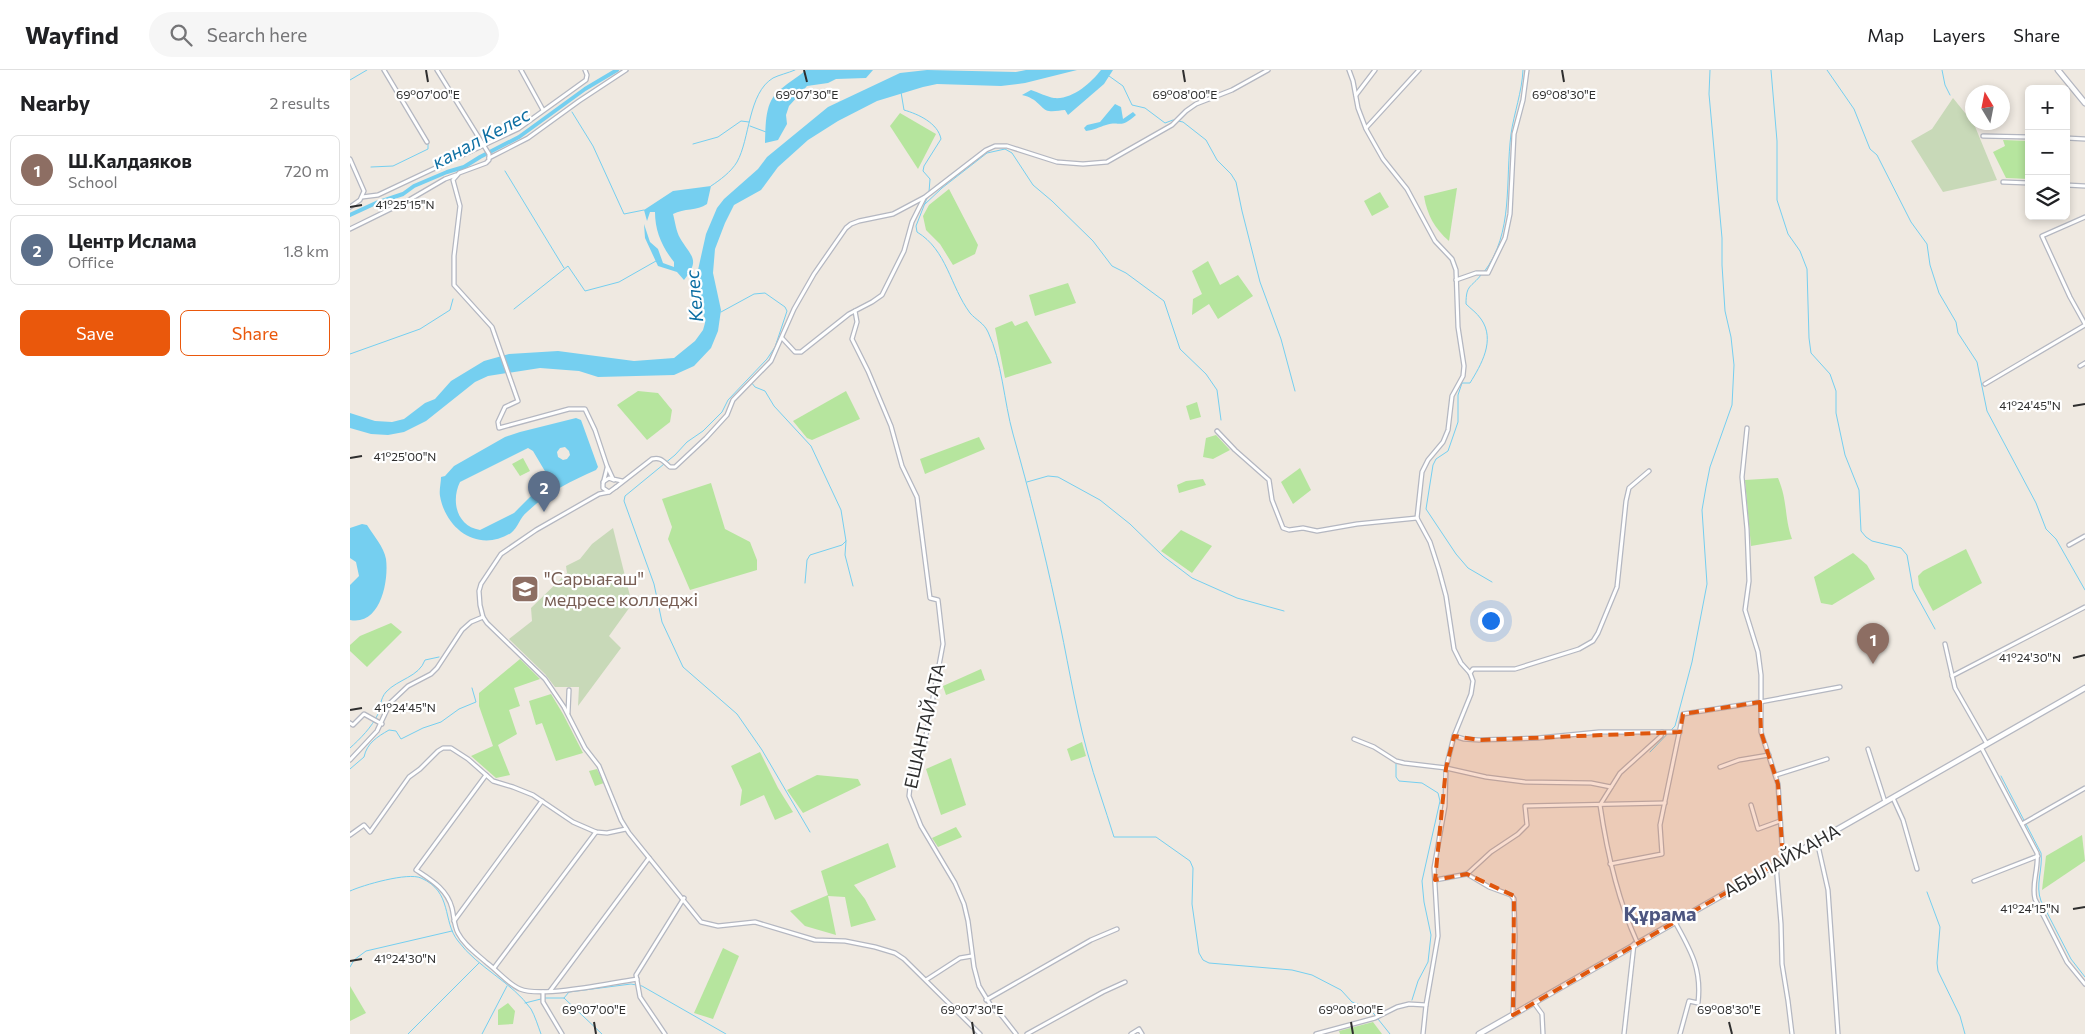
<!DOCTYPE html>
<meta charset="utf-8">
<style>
body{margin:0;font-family:Commissioner,sans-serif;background:#f6f6f6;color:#202124}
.controls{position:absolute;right:15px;top:15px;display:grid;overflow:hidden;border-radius:8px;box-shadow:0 2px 8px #0003}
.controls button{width:45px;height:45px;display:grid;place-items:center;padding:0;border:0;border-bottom:1px solid #e0e0e0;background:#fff;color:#202124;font:25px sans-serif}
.compass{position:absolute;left:1615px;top:15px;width:45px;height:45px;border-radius:50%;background:#fff;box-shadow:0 2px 8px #0003;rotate:350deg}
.you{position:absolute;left:1140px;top:550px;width:18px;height:18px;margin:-12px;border:4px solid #fff;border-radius:50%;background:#1a73e8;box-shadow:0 0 0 8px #1a73e833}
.badge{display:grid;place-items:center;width:32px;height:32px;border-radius:50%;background:#ea580c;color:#fff;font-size:16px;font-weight:700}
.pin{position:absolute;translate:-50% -41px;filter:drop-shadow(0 1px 2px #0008)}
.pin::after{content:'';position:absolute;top:26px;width:18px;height:15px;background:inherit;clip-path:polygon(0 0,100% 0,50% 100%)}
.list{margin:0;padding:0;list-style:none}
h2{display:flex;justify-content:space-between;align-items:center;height:65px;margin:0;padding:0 20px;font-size:21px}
h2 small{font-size:16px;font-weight:400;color:#757577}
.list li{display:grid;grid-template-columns:32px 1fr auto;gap:15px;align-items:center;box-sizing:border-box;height:70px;margin:0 10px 10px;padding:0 10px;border:1px solid #e0e0e0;border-radius:8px}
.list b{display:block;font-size:19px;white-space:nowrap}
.list p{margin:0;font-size:16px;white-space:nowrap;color:#757577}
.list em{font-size:16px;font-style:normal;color:#757577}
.actions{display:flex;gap:10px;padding:15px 20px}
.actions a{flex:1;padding:11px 0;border:1px solid #ea580c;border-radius:8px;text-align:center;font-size:18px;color:#ea580c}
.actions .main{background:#ea580c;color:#fff}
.icon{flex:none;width:28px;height:28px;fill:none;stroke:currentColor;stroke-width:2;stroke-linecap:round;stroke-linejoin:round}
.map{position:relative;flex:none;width:1735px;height:964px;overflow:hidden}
header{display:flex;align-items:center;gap:30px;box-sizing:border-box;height:70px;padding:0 25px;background:#fff;border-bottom:1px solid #e0e0e0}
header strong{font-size:24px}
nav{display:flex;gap:28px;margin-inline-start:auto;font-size:18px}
.search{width:350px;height:45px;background:#f6f6f6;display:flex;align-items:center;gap:12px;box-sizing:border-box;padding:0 18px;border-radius:28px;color:#757577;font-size:19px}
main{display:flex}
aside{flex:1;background:#fff}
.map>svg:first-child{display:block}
</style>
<header>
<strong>Wayfind</strong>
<div class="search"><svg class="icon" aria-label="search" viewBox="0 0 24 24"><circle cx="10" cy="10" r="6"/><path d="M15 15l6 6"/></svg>Search here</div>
<nav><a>Map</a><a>Layers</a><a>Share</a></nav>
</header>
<main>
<aside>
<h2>Nearby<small>2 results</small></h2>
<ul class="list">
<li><span class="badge" style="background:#8d6e63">1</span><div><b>Ш.Калдаяков</b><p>School</p></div><em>720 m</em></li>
<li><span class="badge" style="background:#5c6f8a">2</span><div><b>Центр Ислама</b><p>Office</p></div><em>1.8 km</em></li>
</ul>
<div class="actions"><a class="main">Save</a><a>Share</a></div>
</aside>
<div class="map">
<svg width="1735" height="964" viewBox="0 0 1735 964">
<rect width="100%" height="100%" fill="#efe9e1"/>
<g fill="#b6e59e">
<path d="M550 43 586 64 568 99 540 56Z"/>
<path d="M1653 70 1679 71V109L1656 108 1643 82 1655 76Z"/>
<path d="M1107 118 1099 171C1085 159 1077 145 1074 126Z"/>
<path d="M599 119 628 175 625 184 603 195 590 174 576 160 573 146 579 135Z"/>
<path d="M1030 122 1039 137 1022 146 1014 131Z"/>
<path d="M858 191 870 215 888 205 903 226 868 249 859 234 842 245 843 229 852 224 842 201Z"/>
<path d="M718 213 726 233 685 246 679 225Z"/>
<path d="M662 251 665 256 677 251 702 293 655 308 645 258Z"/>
<path d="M288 321 308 323 322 340 320 352 297 370 267 335Z"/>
<path d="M496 321 510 349 462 370 457 368 443 351Z"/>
<path d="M847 332 851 347 840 350 836 336Z"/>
<path d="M866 365 880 380 863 389 853 387 856 368Z"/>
<path d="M629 367 635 379 575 404 570 389Z"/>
<path d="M173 388 180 401 170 406 162 394Z"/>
<path d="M950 398 961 420 943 434 931 412Z"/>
<path d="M1428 408C1438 431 1434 447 1442 469L1401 476 1395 410Z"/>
<path d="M853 409 856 415 829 423 827 415 836 411Z"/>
<path d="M361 413 375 459 400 472 407 490V500L340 520 318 469 322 457 312 429Z"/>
<path d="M831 460 862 476 842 503 811 481Z"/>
<path d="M1616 479 1632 513 1583 541 1569 515 1568 506 1573 501Z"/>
<path d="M1503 483 1517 495 1525 509 1482 535 1471 533 1464 507Z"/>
<path d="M41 553 52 562 17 597 0 581V575L10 566Z"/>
<path d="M170 589 190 609 164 618 170 636 159 640 167 664 148 675 160 705 146 708 121 686 143 676 129 636V623Z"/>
<path d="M631 599 635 610 596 625 593 616Z"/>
<path d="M201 624 213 644 233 683 206 691 192 653 186 655 179 631Z"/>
<path d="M732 672 736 686 721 691 717 679Z"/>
<path d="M410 682 428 718 443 742 425 750 414 725 390 736 392 720 381 696Z"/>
<path d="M601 688 616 735 591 745 576 699Z"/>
<path d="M247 699 254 713 245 716 239 701Z"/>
<path d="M467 705 508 709 511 715 453 743 437 720Z"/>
<path d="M606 757 612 767 588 777 582 768Z"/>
<path d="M1732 765 1735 791 1692 820 1696 786Z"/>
<path d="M538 773 546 797 504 815 515 829 526 850 501 857 495 827 478 826 486 865 455 856 440 841 478 825 471 801Z"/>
<path d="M373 878 389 886 363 949 344 943Z"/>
<path d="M0 916 16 943 0 951Z"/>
<path d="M158 933 165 941 163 954 148 955V940Z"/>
<path d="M1023 952 1032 964H990L989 961Z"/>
</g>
<g fill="#c8d9b8">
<path d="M1603 28 1624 54 1647 110 1593 122 1561 71 1582 59Z"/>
<path d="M263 458 282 534 259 566 271 578 228 636 229 617H205L195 604 159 569 182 551 181 538 217 503 216 496 230 489 242 474Z"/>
</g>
<g fill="#75cff0" fill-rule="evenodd">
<path d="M456 0H523L516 8 486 9 478 13 457 16 439 36 436 45 437 54 428 70 415 73C416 55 414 31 431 19 439 12 448 7 456 0Z"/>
<path d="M577 0 666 2 676 0H727L675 13 651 16 587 14 573 17 527 31 488 51 458 70 428 97 411 120 384 135 375 153 365 179 363 203 371 240 368 261 361 278 344 296 324 305 248 307 229 301 190 298 138 306 125 312 76 351 54 362 38 365 21 364 0 358V343L25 351 42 352 54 349 75 333 85 329 101 311 134 291 159 284 208 281 284 291 324 288 345 271 353 260 355 253 353 242 348 228 342 222 341 215 348 200 356 164 367 138 374 129 408 99 417 87 478 37 550 3Z"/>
<path d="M751 0H763L754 14 718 45 715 40C710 40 704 42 699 41 691 40 688 28 672 25L681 20C688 22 697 27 704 28 722 30 741 13 751 0Z"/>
<path d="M765 34 771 37 773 49 783 42 786 45C769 60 771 50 756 55 749 57 744 60 736 61L734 58 737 55 750 52Z"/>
<path d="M361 116 357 134C347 141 334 138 323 144 325 151 326 161 330 168 341 187 351 189 334 210L327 202 308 196 295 168 294 154 300 172 308 179 313 193 324 197V192C312 177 305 161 305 142H300L297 151 294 140 323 121Z"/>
<path d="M226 348 231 350 248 397 246 400C221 411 197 423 177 442 170 447 168 458 161 463 129 483 96 460 90 426 89 420 91 413 91 407L95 406 104 396 155 367 170 362ZM215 377 219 381 220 385 217 389 213 390 208 387 207 382 210 378ZM178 378 183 381 199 408 164 443 130 460C106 456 101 430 110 412Z"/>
<path d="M12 454 17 455C23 465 34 477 36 489 39 512 30 556 0 550V515L9 506 6 492 0 488V458Z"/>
</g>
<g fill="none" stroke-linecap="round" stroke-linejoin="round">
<g stroke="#75cff0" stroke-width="1">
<path d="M1421 0 1427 71V130L1438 164 1450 181 1457 199 1459 268 1461 283 1480 304 1486 321V343L1495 385 1509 420 1511 461 1516 467 1522 471 1551 478 1557 485 1563 519 1585 559"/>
<path d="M1477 0 1504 39 1520 79 1527 85 1561 152 1577 174 1580 195 1589 223 1606 252 1608 263 1627 292 1637 341 1686 433 1696 459 1706 469 1735 520"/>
<path d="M1592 0 1595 15 1600 25"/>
<path d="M759 6 773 16 782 35 795 38 815 53 823 50 833 52 856 70 867 90 881 104 886 112 892 141 910 212 931 269 945 321"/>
<path d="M0 10 17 0"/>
<path d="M551 22 554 40C568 44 588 53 591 69L574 96 573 101 580 109 579 122"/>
<path d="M222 42 243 76 274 144 294 140"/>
<path d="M400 56 416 62"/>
<path d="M343 74 368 67 391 51 399 52"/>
<path d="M21 97 43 96 78 79V71"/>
<path d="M155 101 214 198"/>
<path d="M361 116C370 110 381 102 387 92 400 69 398 23 423 8 429 5 438 3 445 0"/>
<path d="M577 128 566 156 567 162C597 180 600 216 620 243 626 250 634 253 638 262 652 291 654 332 663 364 679 421 694 479 706 536 717 585 724 633 737 681 745 710 755 738 764 767H806L840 791 843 798 842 834 849 883 853 890 859 893 942 900 962 905 991 920 1002 932 1018 938 1026 946"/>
<path d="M574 135 592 118 637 83 655 79 662 83 683 115 702 131 743 171 762 196 776 203 814 231 830 279 856 304 867 320 871 350"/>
<path d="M1134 202C1164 163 1155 111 1161 64 1164 43 1172 22 1173 0"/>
<path d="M1131 205C1121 218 1116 214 1116 234 1121 239 1127 243 1131 249 1146 270 1131 295 1120 313H1112L1108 325V352L1098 381 1086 389 1083 395 1076 439 1106 484 1118 498 1142 512"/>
<path d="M164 239 218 196 235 221 269 212 306 191"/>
<path d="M371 242 404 224 415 223 435 237 437 241 425 277 417 289 378 330 372 342 353 361 337 372 325 385 275 426 274 431 304 514 312 552 333 597 387 644 412 680 460 762"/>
<path d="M0 284 70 259 100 240 103 229"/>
<path d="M401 312 405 317 415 321 424 336 461 376 491 440 496 471 492 475 460 485 457 490 455 513"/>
<path d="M677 412 698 406 708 407 750 430 780 454 813 486 842 508 887 528 934 541"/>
<path d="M496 471 495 485 503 516"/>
<path d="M0 678C10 669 22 657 28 644 31 636 30 629 36 622 48 609 69 607 75 590L89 587"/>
<path d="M1300 682 1325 656 1342 592 1357 514 1352 440 1356 417 1360 397 1382 335 1384 295 1381 267 1375 241 1372 195V168L1359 24 1360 0"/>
<path d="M1046 694V707L1049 711 1072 713 1088 723 1090 731 1072 811 1074 832 1081 865 1078 892 1068 911 1062 930"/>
<path d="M0 699 14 687C17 673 27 667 39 660L46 661 51 669 73 658 91 652 109 639 126 632 122 618"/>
<path d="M1651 706 1691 783C1693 799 1685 815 1691 831L1721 889 1735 907"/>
<path d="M0 821C13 815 58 802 71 808 103 822 92 851 108 871 128 898 162 912 181 939 185 946 188 956 191 964"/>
<path d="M1577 822 1590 857 1587 893 1588 901 1610 946 1615 964"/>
<path d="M0 897 4 890 16 881 102 861"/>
<path d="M195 928H214L252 964"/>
<path d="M214 928 219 922 281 914 292 916 376 964"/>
<path d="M175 933 191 929"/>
<path d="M1028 949 1040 964"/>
<path d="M58 964 129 893"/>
<path d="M132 964 157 916"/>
</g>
<path stroke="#75cff0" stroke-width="4" d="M0 145 26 133 53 124 64 116 97 102 114 97 130 87 169 67 235 19 267 0"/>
<defs>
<g id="minor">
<path d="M34 0 77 72"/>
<path d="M87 0 139 84V90L136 93 109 103 103 110 110 136 104 186V215L142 257 168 331 155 337 148 352 149 358 219 339H235L245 360 257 396 263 409 272 411"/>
<path d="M171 0 193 40"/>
<path d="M999 0 1003 11 1008 38 1016 59 1033 89 1057 119 1085 171 1102 189 1106 200 1108 257 1114 296 1113 306 1102 326 1098 360 1093 372 1078 390 1072 402 1067 448"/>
<path d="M1006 25 1025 0"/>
<path d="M1016 58 1069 0"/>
<path d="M1633 66 1679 67"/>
<path d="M1716 68 1735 69"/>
<path d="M139 88 178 68 229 31 276 0"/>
<path d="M0 89 14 121 10 130 0 137"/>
<path d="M1653 112 1679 113"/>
<path d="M1716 115 1735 116"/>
<path d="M12 127 28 125 168 59 236 10 237 5 235 0"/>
<path d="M1735 147 1692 166 1720 227 1735 254"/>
<path d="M0 159 59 130 95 109 106 105"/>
<path d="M1106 210 1126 203H1138L1155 168 1160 144 1164 64 1173 30 1177 0"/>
<path d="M505 241 507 252 502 269 518 301 541 356 552 396 567 427 580 528 588 530 593 574 574 676 561 708 559 726 571 756 605 813 614 834 618 851 624 897 629 916 643 939 652 946 666 964"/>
<path d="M432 268 445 282H451L499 244 522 232 532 225 554 181 562 152 574 128"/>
<path d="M1730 296 1735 293"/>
<path d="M1635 314 1735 255"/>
<path d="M1397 358 1392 407 1397 459 1399 511 1395 540 1408 582 1411 605V662L1428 714 1433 790"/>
<path d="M867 361 885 380 919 410 922 430 933 458 939 460 953 458 967 461 1007 454 1067 448"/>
<path d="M257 398 253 414V418L259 422 266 417"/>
<path d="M253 412 259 408 264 410"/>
<path d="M266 417 302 389C311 387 313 391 320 397H325L356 368 377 345 383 330 421 291 444 239 464 204 496 158 501 154 509 151 543 144 575 127 636 80 645 76H657L707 92 733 94 757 92 822 55 836 41 846 34 882 20 918 0"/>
<path d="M259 422 249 424 186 460 151 484 131 514 129 521 130 535 133 547 137 553 195 609 214 637 235 678 249 696 271 750 279 763 351 852 368 856 405 852 465 870 495 871 525 877 545 883 554 889 630 964"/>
<path d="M1067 448 1080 472 1089 500 1096 526 1104 579 1111 593 1120 603 1123 611 1121 624 1104 666 1096 698 1095 736 1084 798 1088 866 1076 935 1073 964"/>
<path d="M1719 475 1735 466"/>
<path d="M1595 574 1605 618 1637 674"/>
<path d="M1120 603 1123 599H1165L1229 579 1243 571 1248 563 1267 517 1276 431 1279 418 1299 401"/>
<path d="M1602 606 1735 537"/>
<path d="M218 643 219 620"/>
<path d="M0 653 3 655 14 644 32 654"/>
<path d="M1104 666 1114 669 1129 670 1188 668 1249 662H1330"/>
<path d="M1004 669 1024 677 1046 691 1054 693 1096 698 1136 707 1175 712 1241 713 1261 717"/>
<path d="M1631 677 1687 783C1689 799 1681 814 1685 829L1717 892 1735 914"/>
<path d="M1518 679 1535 732"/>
<path d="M0 690 27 661 40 633 58 616 81 604 87 598 112 560 121 552 133 547"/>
<path d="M1370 697 1389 690 1419 685"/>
<path d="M136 705 66 800C81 810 97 819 102 838 104 846 104 856 108 863 114 875 127 884 137 893 148 901 158 914 170 919 191 928 262 913 287 909"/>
<path d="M1426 705 1477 689"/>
<path d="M1543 728 1553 750 1567 799"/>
<path d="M1401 735 1408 759 1430 751"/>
<path d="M1672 754 1735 718"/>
<path d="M0 765 14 755 20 762 59 707 70 699 88 681 93 678H101L118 689 143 711 163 717 183 725 223 752 246 762 257 763 276 759"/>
<path d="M1467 771 1478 820 1488 964"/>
<path d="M1260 794 1312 784 1310 755 1333 644 1410 632 1490 617"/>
<path d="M1426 794 1431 854 1432 894 1438 931 1442 964"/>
<path d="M1117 804 1139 817 1161 825 1164 829 1165 867 1163 944"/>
<path d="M1085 810 1117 804 1141 782 1168 764 1177 755 1175 736 1315 733"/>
<path d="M1624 811 1688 786"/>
<path d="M104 851 192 731"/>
<path d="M1325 852C1341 881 1352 899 1348 933L1339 931 1330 964"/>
<path d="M1287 872C1267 828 1257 783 1250 735L1270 703 1311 666 1312 662"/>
<path d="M144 898 246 762"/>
<path d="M576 910 610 888 622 886"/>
<path d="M200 921 299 788"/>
<path d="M193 922V932L212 964"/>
<path d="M636 930 741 870 767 859"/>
<path d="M1184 933 1192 944 1193 964"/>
<path d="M315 964 290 927 286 905 334 828"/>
<path d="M677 964 753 922 775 912"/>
<path d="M781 964 789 959 792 964"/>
<path d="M966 964 1025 948 1047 937 1059 934 1076 935"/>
<path d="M1274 964 1284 874"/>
</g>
<g id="secondary">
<path d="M1708 0 1735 33"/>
<path d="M1129 964 1735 618"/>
</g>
</defs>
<use href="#minor" stroke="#b4b7c1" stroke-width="5.5"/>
<use href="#secondary" stroke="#b4b7c1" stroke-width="7"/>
<use href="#minor" stroke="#fff" stroke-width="3"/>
<use href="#secondary" stroke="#fff" stroke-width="4.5"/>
</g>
<path fill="#df570e" fill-opacity="0.2" stroke="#df570e" stroke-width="4" stroke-dasharray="10 6" stroke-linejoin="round" d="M1410 632 1411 662 1428 714 1433 790 1163 945 1164 826 1117 804 1085 810 1096 698 1104 666 1129 670 1330 662 1333 644Z"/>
<path fill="none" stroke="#2e2e2e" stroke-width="2" d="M76 0 78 12M454 0 457 12M833 0 835 12M1212 0 1214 12M0 137 12 135M1723 336 1735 334M0 388 12 386M1723 588 1735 585M0 640 12 638M1723 839 1735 837M0 891 12 889M244 952 246 964M622 952 624 964M1001 952 1003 964M1379 952 1382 964"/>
<defs>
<symbol id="university-square" viewBox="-11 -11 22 22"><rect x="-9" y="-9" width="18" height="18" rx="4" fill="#8d6e63" stroke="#fff"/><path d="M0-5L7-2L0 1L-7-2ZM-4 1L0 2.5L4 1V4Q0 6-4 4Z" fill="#fff"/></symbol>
</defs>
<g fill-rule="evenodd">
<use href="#university-square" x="159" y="503" width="32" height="32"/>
</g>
<g text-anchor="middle" stroke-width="4.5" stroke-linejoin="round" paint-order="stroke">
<g font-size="18" fill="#785e54" stroke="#fff" text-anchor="start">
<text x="194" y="515">"Сарыағаш"<tspan x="194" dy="21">медресе колледжі</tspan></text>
</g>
<g font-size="18" fill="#2e2e2e" stroke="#fff">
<text transform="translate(575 656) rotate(-77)" y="6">ЕШАНТАЙ АТА</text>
<text transform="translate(1432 791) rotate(-29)" y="6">АБЫЛАЙХАНА</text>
</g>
<g font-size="19" font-style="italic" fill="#0d6fa3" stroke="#fff">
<text transform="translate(131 68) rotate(-28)" y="7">канал Келес</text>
<text transform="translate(344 226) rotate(-95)" y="7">Келес</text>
</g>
<g font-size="20" font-weight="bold" fill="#4d5680" stroke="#fff">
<text x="1310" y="851">Құрама</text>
</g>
</g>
<g font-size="12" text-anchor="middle" fill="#2e2e2e" stroke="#fff" stroke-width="4.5" stroke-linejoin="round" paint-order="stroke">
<text x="78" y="29">69°07'00"E</text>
<text x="457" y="29">69°07'30"E</text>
<text x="835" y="29">69°08'00"E</text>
<text x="1214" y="29">69°08'30"E</text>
<text x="55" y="139">41°25'15"N</text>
<text x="1680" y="340">41°24'45"N</text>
<text x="55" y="391">41°25'00"N</text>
<text x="1680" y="592">41°24'30"N</text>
<text x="55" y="642">41°24'45"N</text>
<text x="1680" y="843">41°24'15"N</text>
<text x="55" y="893">41°24'30"N</text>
<text x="244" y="944">69°07'00"E</text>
<text x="622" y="944">69°07'30"E</text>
<text x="1001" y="944">69°08'00"E</text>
<text x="1379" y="944">69°08'30"E</text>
</g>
</svg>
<div class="controls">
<button>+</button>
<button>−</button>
<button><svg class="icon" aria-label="layers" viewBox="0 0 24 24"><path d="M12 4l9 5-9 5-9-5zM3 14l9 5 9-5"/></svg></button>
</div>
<svg class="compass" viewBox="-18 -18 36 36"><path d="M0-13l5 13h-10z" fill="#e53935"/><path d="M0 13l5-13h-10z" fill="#757577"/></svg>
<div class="you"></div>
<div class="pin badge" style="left:1523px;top:594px;background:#8d6e63">1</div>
<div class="pin badge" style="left:194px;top:442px;background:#5c6f8a">2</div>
</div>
</main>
